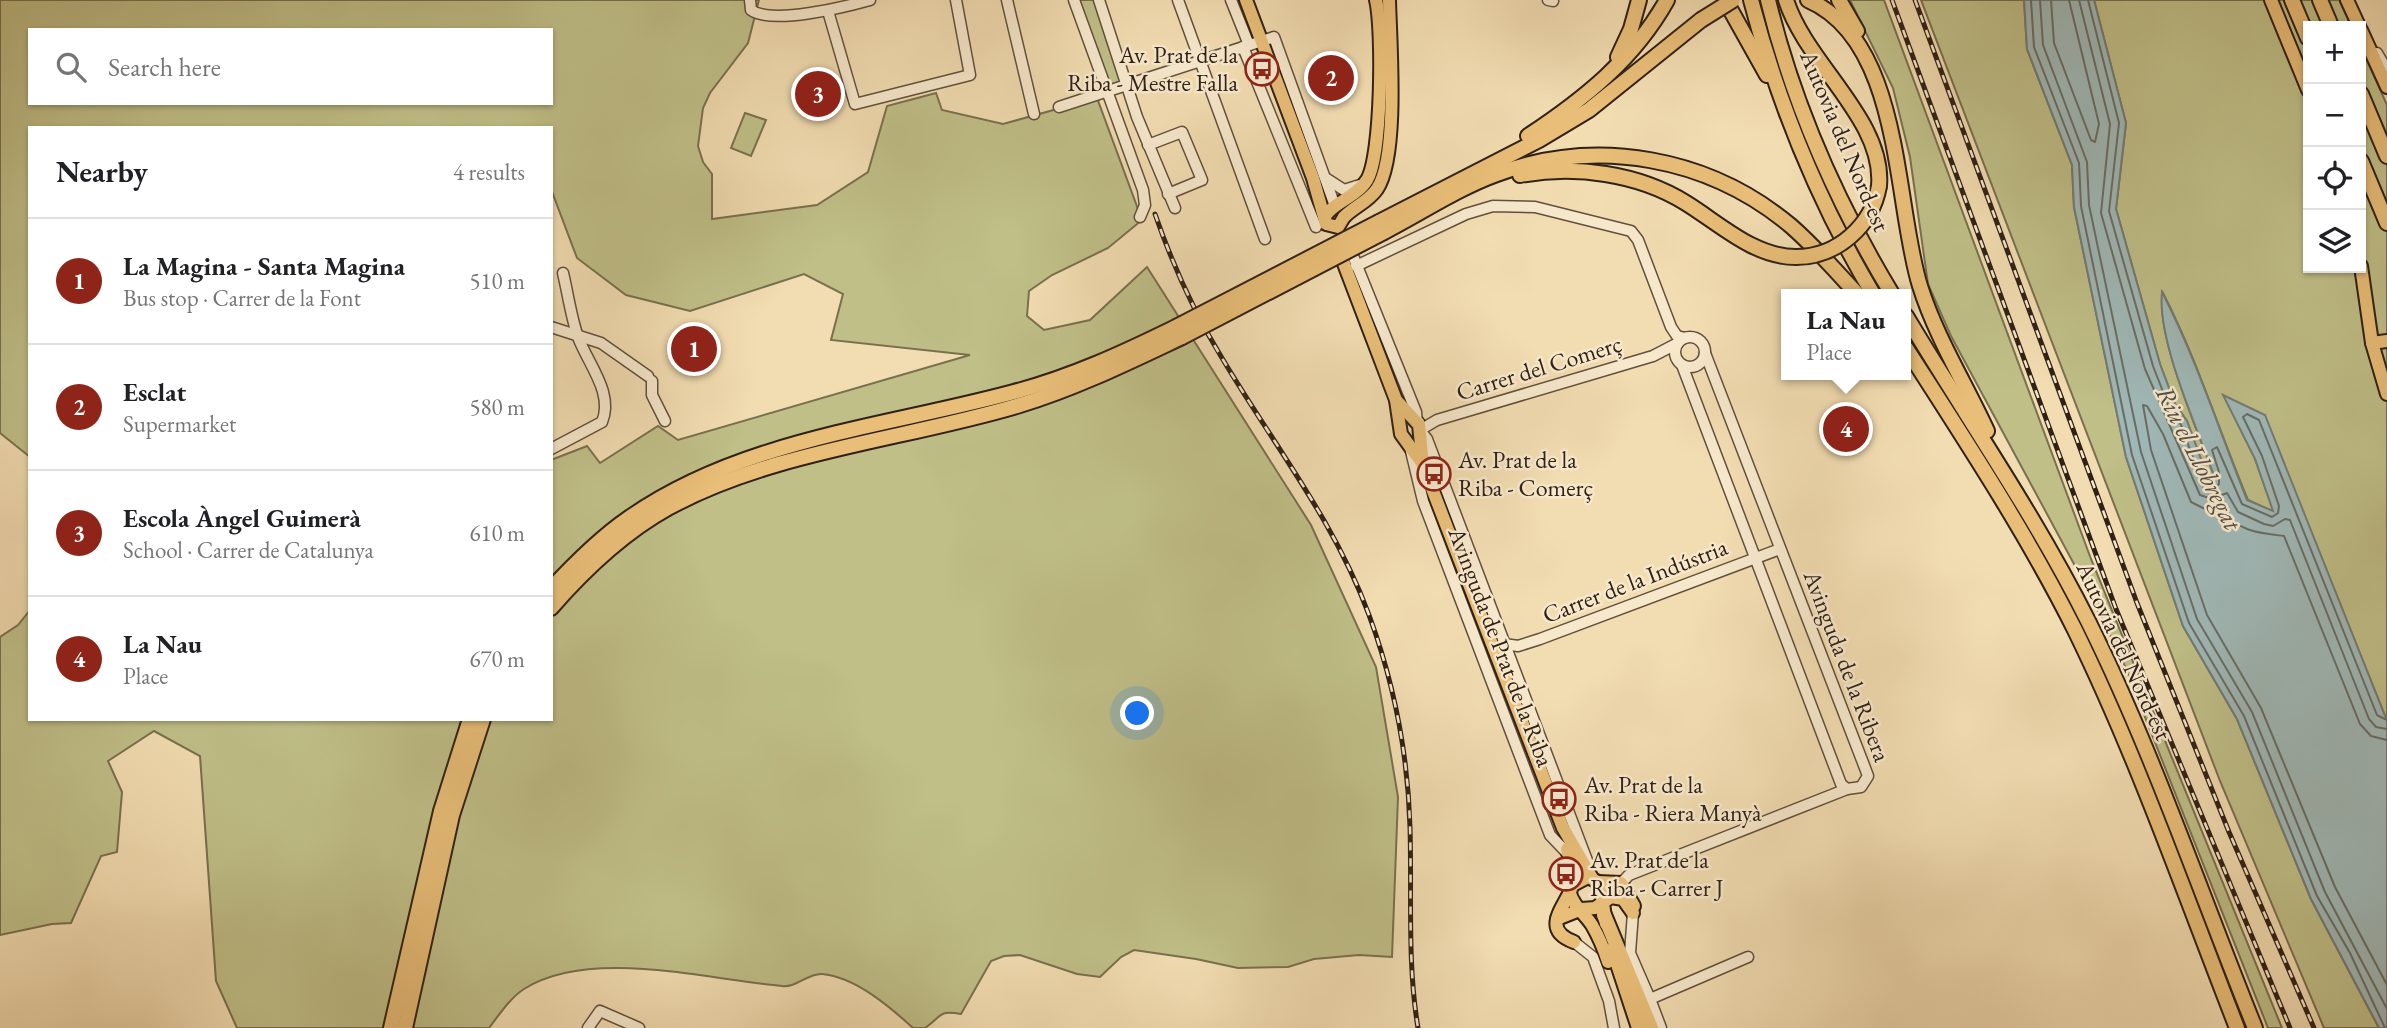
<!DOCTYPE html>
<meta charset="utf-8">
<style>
body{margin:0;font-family:"EB Garamond",serif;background:#f2f2f2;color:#202124}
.controls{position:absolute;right:21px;top:21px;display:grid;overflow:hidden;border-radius:0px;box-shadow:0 2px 5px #0004}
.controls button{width:63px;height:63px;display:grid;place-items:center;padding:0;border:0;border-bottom:2px solid #e0e0e0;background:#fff;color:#202124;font:35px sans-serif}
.you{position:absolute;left:1138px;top:714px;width:24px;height:24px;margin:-18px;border:5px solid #fff;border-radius:50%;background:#1a73e8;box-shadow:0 0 0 10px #1a73e833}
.badge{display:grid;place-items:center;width:46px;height:46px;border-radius:50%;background:#8f2418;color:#fff;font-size:23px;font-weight:700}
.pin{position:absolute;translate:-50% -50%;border:4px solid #fff;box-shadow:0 2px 7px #0006}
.popup{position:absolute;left:1781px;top:289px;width:130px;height:91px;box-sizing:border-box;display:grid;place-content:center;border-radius:0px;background:#fff;filter:drop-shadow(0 2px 5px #0005);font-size:23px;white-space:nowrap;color:#757577}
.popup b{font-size:26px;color:#202124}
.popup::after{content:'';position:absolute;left:50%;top:100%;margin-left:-14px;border:14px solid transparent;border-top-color:#fff}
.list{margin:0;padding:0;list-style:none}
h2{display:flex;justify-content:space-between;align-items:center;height:91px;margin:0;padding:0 28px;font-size:30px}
h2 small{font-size:23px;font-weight:400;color:#757577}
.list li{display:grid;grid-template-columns:46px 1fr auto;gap:21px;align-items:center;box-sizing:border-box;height:126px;padding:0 28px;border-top:2px solid #e0e0e0}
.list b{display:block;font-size:26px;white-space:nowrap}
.list p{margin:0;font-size:23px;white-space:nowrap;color:#757577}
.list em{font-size:23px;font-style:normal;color:#757577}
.icon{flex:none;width:38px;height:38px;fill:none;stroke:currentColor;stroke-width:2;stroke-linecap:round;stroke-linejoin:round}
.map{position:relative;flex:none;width:2387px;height:1028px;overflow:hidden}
.search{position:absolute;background:#fff;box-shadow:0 2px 5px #0004;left:28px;top:28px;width:525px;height:77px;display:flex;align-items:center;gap:18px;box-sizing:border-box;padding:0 24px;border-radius:0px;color:#757577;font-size:26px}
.panel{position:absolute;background:#fff;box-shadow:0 2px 5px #0004;left:28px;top:126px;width:525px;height:595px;border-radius:0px}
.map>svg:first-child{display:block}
</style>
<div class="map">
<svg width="2387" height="1028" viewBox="0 0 2387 1028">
<rect width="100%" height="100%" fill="#f2dcb1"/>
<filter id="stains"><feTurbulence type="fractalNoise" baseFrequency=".00286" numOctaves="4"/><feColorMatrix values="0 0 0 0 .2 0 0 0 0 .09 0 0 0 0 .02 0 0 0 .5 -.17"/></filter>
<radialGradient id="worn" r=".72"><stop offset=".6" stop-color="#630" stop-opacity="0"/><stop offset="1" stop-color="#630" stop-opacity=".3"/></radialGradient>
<g fill="#c0bf88" stroke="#78704f" stroke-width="2" fill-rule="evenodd">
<path d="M0 0H759L748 43 710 93 703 108 698 146 703 162 712 174V219L817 205 868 172 887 106 936 93 942 110 1003 124 1097 98 1142 220 1108 248 1052 275 1029 291 1027 316 1044 330 1090 320 1147 267 1311 525 1376 667 1398 797 1392 957 1359 955 1314 959 1288 967 1238 968 1196 959 1134 950 1121 957 1100 977 1077 974 1020 955 1004 956 991 961 961 1014C937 1010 943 1016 925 1028H913C889 1006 855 977 822 974 808 973 796 988 782 986 709 980 590 947 524 989 510 998 499 1015 489 1028H237L216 981 200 756 154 731 108 761 122 792 117 852 101 856 71 923 52 924 0 935V637L18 625 30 610V719H551V460L587 446 600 463 658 426 678 440 970 355 831 340 843 294 804 274 690 311 626 295 577 258 551 189V128H30V457L0 433ZM30 30H551V103H30Z"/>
<path d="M1076 0H1098L1128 85 1106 92Z"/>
<path d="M1850 0H1884L2091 559 2282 1028H2268L2124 664 2088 590 1951 336 1928 284 1910 157 1893 88Z"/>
<path d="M1921 0H2024L2027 49 2072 165 2074 207 2126 457 2183 626 2237 719 2311 899 2379 1028H2324L2220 781Z"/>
<path d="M2094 0H2339L2351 26H2308V268H2361V47L2387 105V721L2325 567 2255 459 2274 512 2248 500C2219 431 2197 359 2163 293 2155 334 2198 431 2213 473L2212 491 2187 421 2175 404 2160 364 2116 209 2126 123Z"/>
<path d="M745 113 766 120 751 156 731 148Z"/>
</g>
<path fill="#a0b9b8" stroke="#737c77" stroke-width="2" d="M2024 0H2094L2126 123 2116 209 2160 364 2175 404 2187 421 2212 489 2213 473C2196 425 2157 340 2162 292 2196 358 2219 430 2247 500L2273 511 2255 459 2223 395 2265 415 2387 721V1028H2379L2377 1024 2311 899 2237 719 2183 626 2126 457 2074 207 2072 165 2027 49Z"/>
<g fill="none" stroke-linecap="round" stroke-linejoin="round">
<g stroke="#686d67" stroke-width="2">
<path d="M2031 0 2034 47 2079 163 2081 206 2132 455 2189 623 2244 716 2317 896 2350 953 2385 1028"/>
<path d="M2040 0 2043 45 2087 162 2089 205 2141 452 2197 619 2252 712 2325 892 2387 1009"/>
<path d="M2051 0 2054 43 2091 140 2095 142 2099 124 2069 0"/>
<path d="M2079 0 2110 124 2101 213 2145 369 2200 495 2212 499 2227 493 2238 512 2264 524 2273 526 2285 519 2290 520 2369 719 2376 727 2387 729"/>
<path d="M2088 0 2119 123 2109 211 2153 366 2169 407 2181 425 2204 488 2212 490 2219 484V472L2212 450 2217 447 2242 504 2272 517 2278 513 2279 506 2262 456 2243 417 2247 414 2259 420 2377 715 2387 720"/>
<path d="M2387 740 2371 736 2360 724 2284 536C2260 533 2238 532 2222 509H2205L2191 502 2163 434 2147 406 2143 405 2151 450 2207 615 2261 708 2335 887 2387 985"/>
</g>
<defs>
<g id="minor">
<path d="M750 0 751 10C772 25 845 7 870 0"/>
<path d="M1007 0 1034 114"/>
<path d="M1074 0 1143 190 1145 205 1140 217"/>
<path d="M1099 0 1137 117 1175 208"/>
<path d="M1178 0 1265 239"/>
<path d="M1231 0 1249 45"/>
<path d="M1548 0 1553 1"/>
<path d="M828 11 855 104 970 75 956 0"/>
<path d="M1243 47 1316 227"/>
<path d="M2377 53 2387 70"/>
<path d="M1059 107 1274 37 1335 206"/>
<path d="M1148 145 1182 132 1202 180 1168 194"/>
<path d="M1327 179 1344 190 1360 185"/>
<path d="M1349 246 1416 412 1417 422H1419"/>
<path d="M1356 266 1466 214 1493 206 1535 207 1631 231 1638 240 1671 327 1677 336 1685 338"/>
<path d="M551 327 601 343 648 376"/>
<circle cx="1690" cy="352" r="15"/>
<path d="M1682 365 1841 784 1847 789 1861 787 1868 776 1865 768 1705 353"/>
<path d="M652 381V395L665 421"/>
<path d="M1410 447 1423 501 1550 835 1569 855"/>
<path d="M551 449 602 422C614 393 588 364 578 337 571 317 568 294 563 273"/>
<path d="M1504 644 1518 646 1540 639 1780 549"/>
<path d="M1588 863 1427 439 1420 430 1437 420 1653 356 1678 343"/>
<path d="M1607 898 1629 875 1847 789"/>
<path d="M1633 913 1630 953 1650 999 1748 957"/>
<path d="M1574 942 1593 957 1609 1001 1614 1028"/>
<path d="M1650 999 1661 1028"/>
<path d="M588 1028 600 1011 639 1028"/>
</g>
<g id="major">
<path d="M1246 0 1313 178 1326 224 1338 227 1344 217"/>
<path d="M2271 0 2308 90"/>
<path d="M2347 0 2359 26"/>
<path d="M2361 30 2387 87"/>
<path d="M1344 217C1355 206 1368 202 1377 189 1399 156 1390 42 1389 0"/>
<path d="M1325 218C1328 205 1356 198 1367 180 1382 156 1383 29 1376 0"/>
<path d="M1338 248 1396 400 1401 434 1422 463"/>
<path d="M2361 266 2372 343 2387 394"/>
<path d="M2372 343 2387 341"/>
<path d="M1396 400 1419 425 1423 465 1563 828 1592 878"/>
<path d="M1567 849C1570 860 1574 870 1573 882 1571 902 1536 928 1574 942"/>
<path d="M1598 882 1621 883 1634 906"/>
<path d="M1573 885 1588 877 1600 883 1606 924"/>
<path d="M1570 893C1573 906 1585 914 1592 925 1599 937 1604 949 1608 962"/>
<path d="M1557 919 1582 909 1595 908 1611 897 1623 899 1633 913"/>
<path d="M1612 949 1638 1028"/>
</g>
<g id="highway">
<path d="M1725 0 1767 75"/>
<path d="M1751 0C1778 103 1819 203 1873 294"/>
<path d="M1768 0C1793 103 1837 203 1892 294"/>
<path d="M1786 0C1806 64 1885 120 1879 186"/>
<path d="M1808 0C1903 41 1894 203 1920 286 1936 337 1965 383 1987 431"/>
<path d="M1839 0 1857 31"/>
<path d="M2292 0 2308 38"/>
<path d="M2320 0 2331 26"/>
<path d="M1618 57 1631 29 1639 0"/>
<path d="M2361 94 2387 156"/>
<path d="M1528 136C1584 99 1634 59 1667 0"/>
<path d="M2361 161 2387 223"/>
<path d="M1520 175C1575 165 1638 173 1686 203 1720 224 1754 257 1796 257"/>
<path d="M1379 222 1539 140 1589 110 1701 20"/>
<path d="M1384 232C1421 213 1458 188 1497 174 1597 137 1709 157 1791 226 1815 247 1836 271 1857 294"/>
<path d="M1906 316C1967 418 2035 515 2088 621 2153 752 2200 892 2255 1028"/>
<path d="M1906 348C1965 440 2026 532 2075 630 2138 759 2185 895 2237 1028"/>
<path d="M551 589C575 563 600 538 629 518 742 439 885 427 1014 392 1071 377 1123 353 1176 327"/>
<path d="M551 608C585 569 623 533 668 508 771 451 908 439 1020 405 1076 388 1129 362 1182 337"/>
<path d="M1604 915 1651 1028"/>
<path d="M391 1028 441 811 470 719"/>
<path d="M405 1028 452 815 483 719"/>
</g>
</defs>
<use href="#minor" stroke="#60503d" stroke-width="13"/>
<use href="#major" stroke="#302116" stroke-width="16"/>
<use href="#highway" stroke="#302116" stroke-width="18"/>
<use href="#minor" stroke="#f7e8cc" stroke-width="10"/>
<use href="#major" stroke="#e9be78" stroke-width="12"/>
<use href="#highway" stroke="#e9be78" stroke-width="14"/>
<defs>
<g id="rail">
<path d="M1892 0 2116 609 2290 1028"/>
<path d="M1915 0 2137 603 2229 832 2314 1028"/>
<path d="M1155 214C1172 263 1195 314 1222 358 1273 444 1334 520 1369 615 1394 683 1408 755 1410 827 1412 894 1407 962 1418 1028"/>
</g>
</defs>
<use href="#rail" stroke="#302116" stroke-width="5"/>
<use href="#rail" stroke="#f7e8cc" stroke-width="2.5" stroke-dasharray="8" stroke-linecap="butt"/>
<defs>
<g id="highway-bridge">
<path d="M1701 20 1733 0"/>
<path d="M1796 257C1837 257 1872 226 1879 186"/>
<path d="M1176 327 1379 222"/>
<path d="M1182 337 1384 232"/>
</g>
</defs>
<use href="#highway-bridge" stroke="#302116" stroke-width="18" stroke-linecap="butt"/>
<use href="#highway-bridge" stroke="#e9be78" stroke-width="14"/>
</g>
<defs>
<symbol id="bus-ring" viewBox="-11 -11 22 22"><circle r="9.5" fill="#f7e8cc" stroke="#8f2418" stroke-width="1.5"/><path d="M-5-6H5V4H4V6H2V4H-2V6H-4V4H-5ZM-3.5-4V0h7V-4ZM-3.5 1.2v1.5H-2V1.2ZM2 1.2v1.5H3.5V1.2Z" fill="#8f2418"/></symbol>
</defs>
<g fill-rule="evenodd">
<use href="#bus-ring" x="1243" y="50" width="38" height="38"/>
<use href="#bus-ring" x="1415" y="455" width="38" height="38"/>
<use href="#bus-ring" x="1540" y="780" width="38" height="38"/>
<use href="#bus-ring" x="1547" y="855" width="38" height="38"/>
</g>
<g text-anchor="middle" stroke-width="5" stroke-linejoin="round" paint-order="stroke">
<g font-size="24" fill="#302116" stroke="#f7e8cc" text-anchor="start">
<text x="1238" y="63" text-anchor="end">Av. Prat de la<tspan x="1238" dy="28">Riba - Mestre Falla</tspan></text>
<text x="1458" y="468">Av. Prat de la<tspan x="1458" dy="28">Riba - Comerç</tspan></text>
<text x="1584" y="793">Av. Prat de la<tspan x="1584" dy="28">Riba - Riera Manyà</tspan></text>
<text x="1590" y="868">Av. Prat de la<tspan x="1590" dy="28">Riba - Carrer J</tspan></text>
</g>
<g font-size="24" fill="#302116" stroke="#f7e8cc">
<text transform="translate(1845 141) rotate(67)" y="8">Autovia del Nord-est</text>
<text transform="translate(1539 368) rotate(-17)" y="8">Carrer del Comerç</text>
<text transform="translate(1635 581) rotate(-21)" y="8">Carrer de la Indústria</text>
<text transform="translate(1501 647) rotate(69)" y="8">Avinguda de Prat de la Riba</text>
<text transform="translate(2124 651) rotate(65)" y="8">Autovia del Nord-est</text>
<text transform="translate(1847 666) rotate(69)" y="8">Avinguda de la Ribera</text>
</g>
<g font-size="26" font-style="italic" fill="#524f47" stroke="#f7e8cc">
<text transform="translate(2199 458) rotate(63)" y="9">Riu el Llobregat</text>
</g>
</g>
<rect width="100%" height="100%" filter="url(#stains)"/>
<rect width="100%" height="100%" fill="url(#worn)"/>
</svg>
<div class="controls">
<button>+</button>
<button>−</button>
<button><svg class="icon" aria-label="locate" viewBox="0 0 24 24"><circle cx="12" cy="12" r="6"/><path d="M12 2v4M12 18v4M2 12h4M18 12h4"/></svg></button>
<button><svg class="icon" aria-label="layers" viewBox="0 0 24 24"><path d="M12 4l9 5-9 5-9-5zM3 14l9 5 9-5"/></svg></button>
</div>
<div class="you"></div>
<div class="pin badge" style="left:694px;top:349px">1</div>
<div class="pin badge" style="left:1331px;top:78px">2</div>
<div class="pin badge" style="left:818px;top:94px">3</div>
<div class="pin badge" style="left:1846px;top:429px">4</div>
<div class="popup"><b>La Nau</b>Place</div>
<div class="search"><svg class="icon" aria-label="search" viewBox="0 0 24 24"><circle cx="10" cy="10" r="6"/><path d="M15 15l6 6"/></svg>Search here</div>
<section class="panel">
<h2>Nearby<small>4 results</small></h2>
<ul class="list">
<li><span class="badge">1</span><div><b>La Magina - Santa Magina</b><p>Bus stop · Carrer de la Font</p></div><em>510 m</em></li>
<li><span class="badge">2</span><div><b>Esclat</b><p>Supermarket</p></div><em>580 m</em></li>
<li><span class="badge">3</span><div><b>Escola Àngel Guimerà</b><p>School · Carrer de Catalunya</p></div><em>610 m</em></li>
<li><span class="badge">4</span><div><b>La Nau</b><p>Place</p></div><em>670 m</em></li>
</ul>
</section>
</div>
